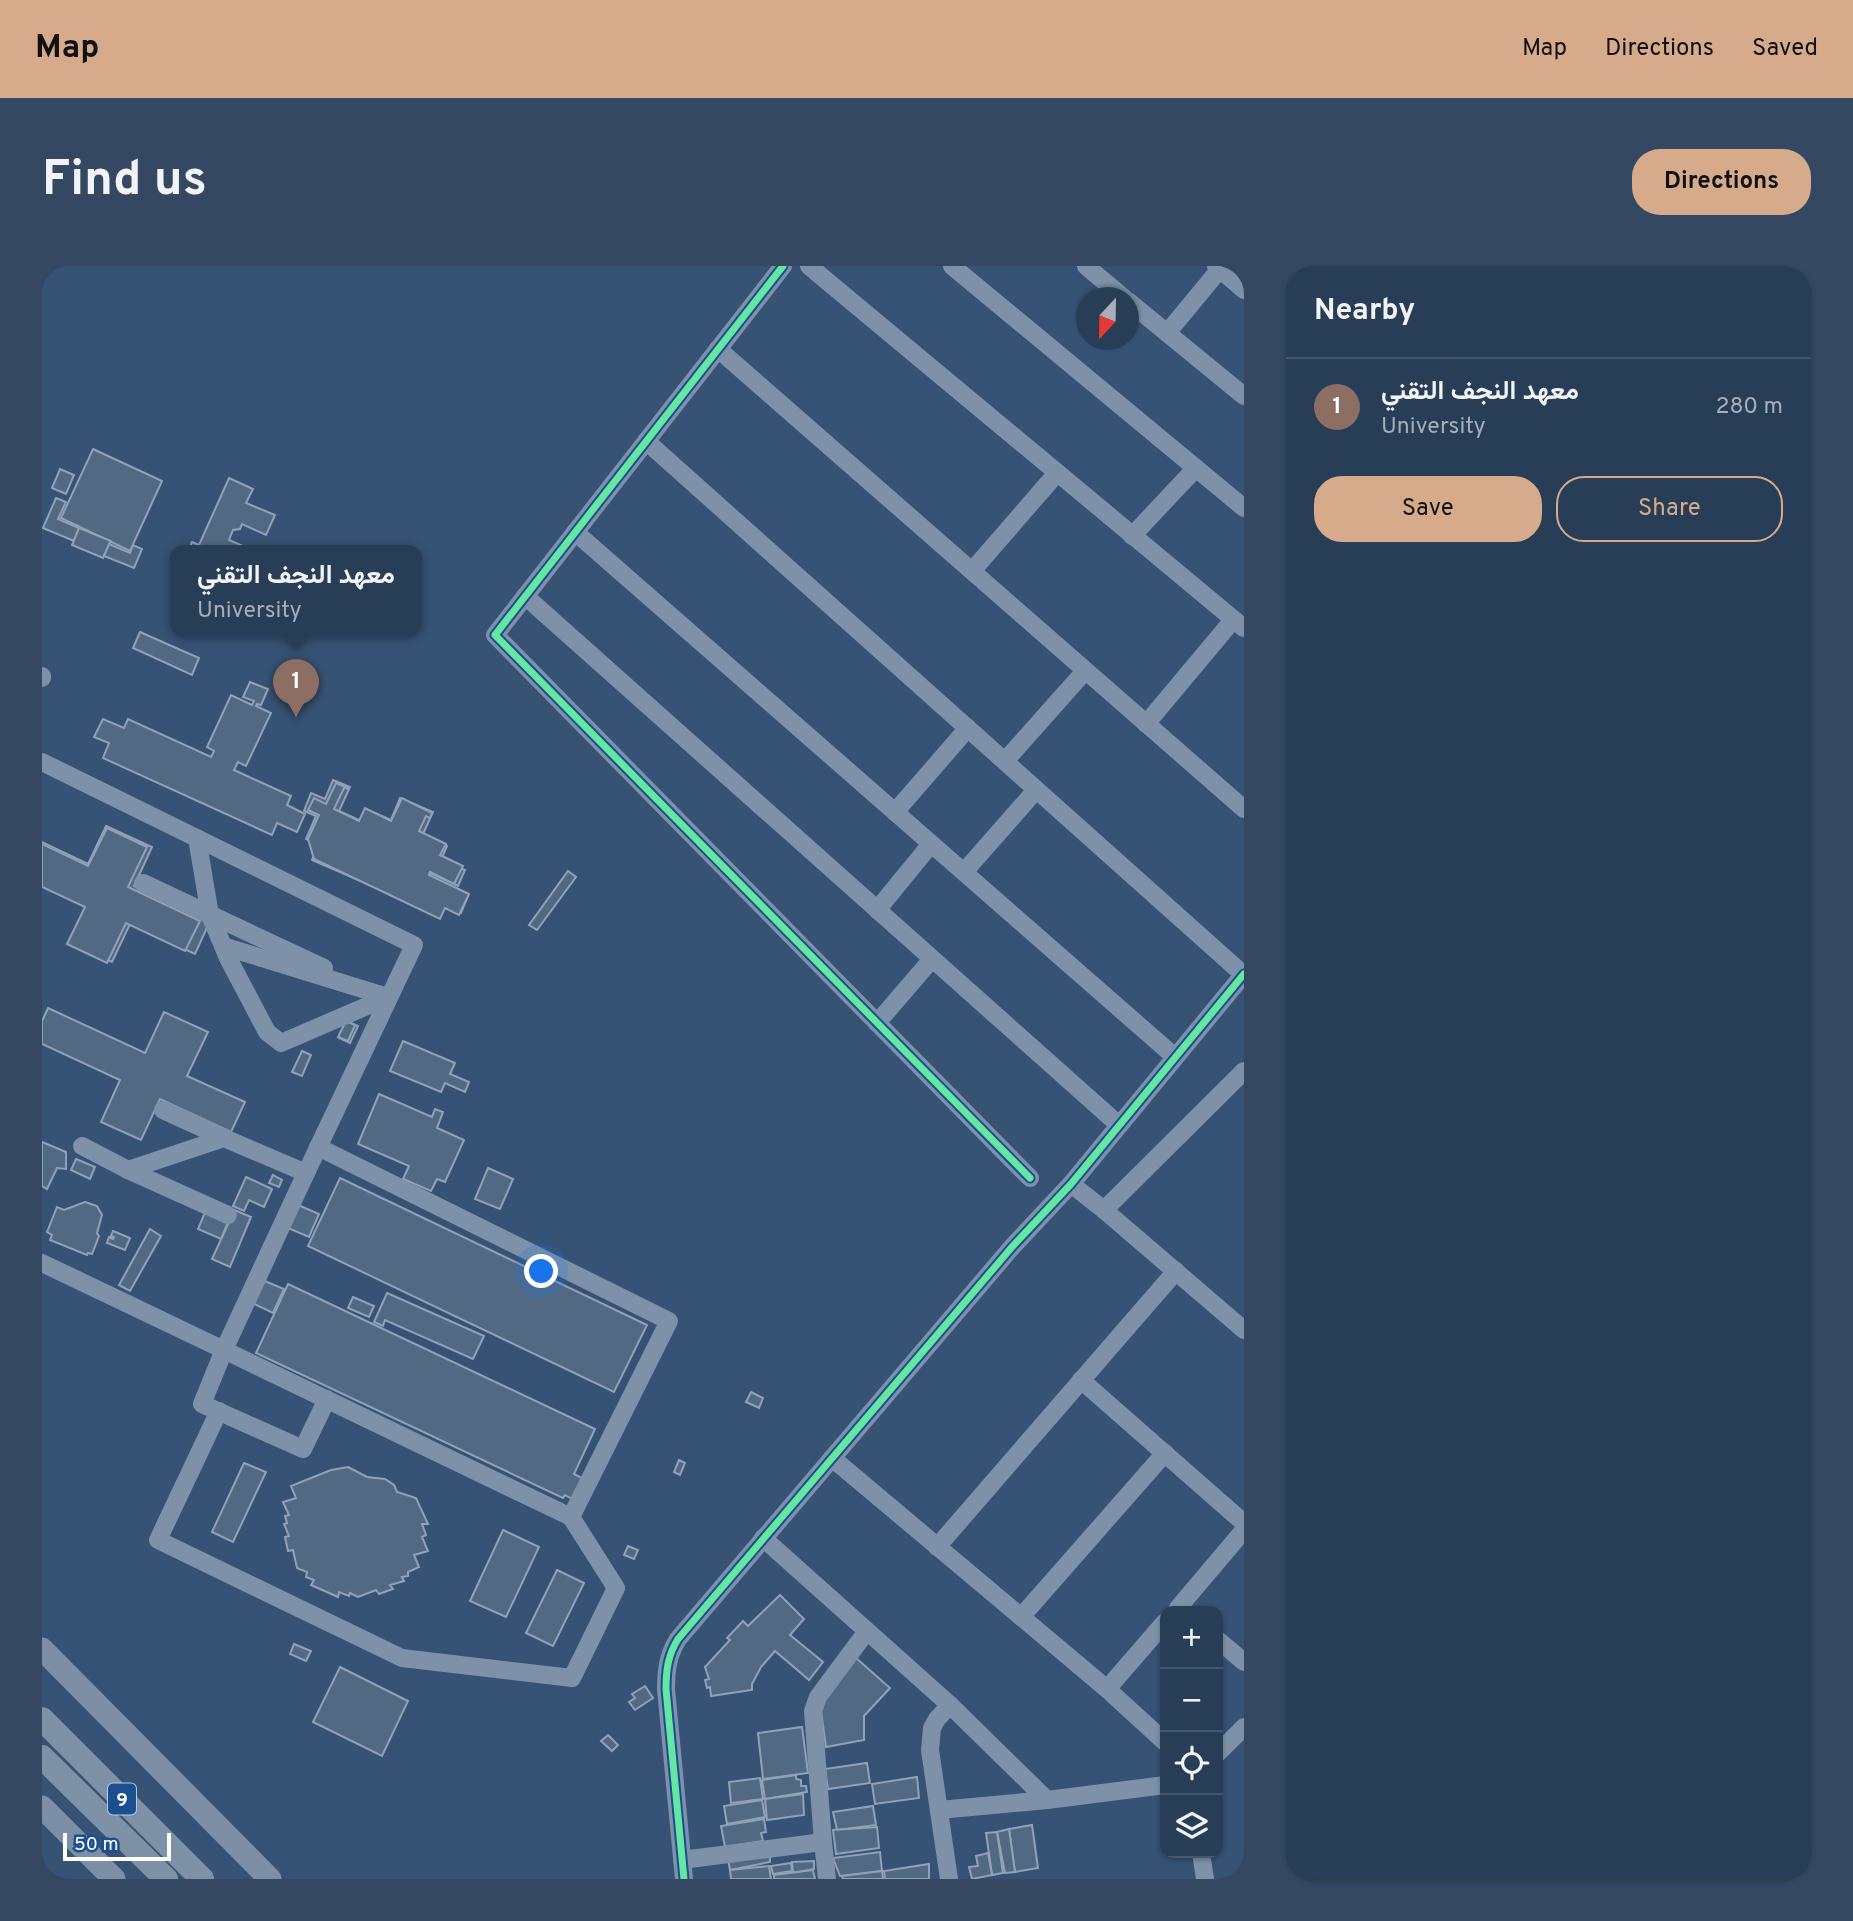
<!DOCTYPE html>
<meta charset="utf-8">
<style>
body{margin:0;font-family:Overpass,Vazirmatn,sans-serif;background:#344961;color:#f1f3f6}
.controls{position:absolute;right:21px;bottom:21px;display:grid;overflow:hidden;border-radius:14px;box-shadow:0 2px 5px #0004}
.controls button{width:63px;height:63px;display:grid;place-items:center;padding:0;border:0;border-bottom:2px solid #44576d;background:#283e57;color:#f1f3f6;font:35px sans-serif}
.compass{position:absolute;left:1034px;top:21px;width:63px;height:63px;border-radius:50%;background:#283e57;box-shadow:0 2px 5px #0004;rotate:202deg}
.scale{position:absolute;left:21px;bottom:18px;width:108px;box-sizing:border-box;padding-left:7px;border:4px solid #fff;border-top:0;font-size:19px;line-height:24px;white-space:nowrap;color:#fff;-webkit-text-stroke:5px #1b4f8f;paint-order:stroke}
.you{position:absolute;left:500px;top:1006px;width:24px;height:24px;margin:-18px;border:5px solid #fff;border-radius:50%;background:#1a73e8;box-shadow:0 0 0 10px #1a73e833}
.badge{display:grid;place-items:center;width:46px;height:46px;border-radius:50%;background:#d6ab8b;color:#fff;font-size:23px;font-weight:700}
.pin{position:absolute;translate:-50% -58px;filter:drop-shadow(0 2px 4px #0008)}
.pin::after{content:'';position:absolute;top:37px;width:24px;height:21px;background:inherit;clip-path:polygon(0 0,100% 0,50% 100%)}
.popup{position:absolute;left:128px;top:279px;width:252px;height:91px;box-sizing:border-box;display:grid;place-content:center;border-radius:14px;background:#283e57;filter:drop-shadow(0 2px 5px #0005);font-size:23px;white-space:nowrap;color:#a5aeba}
.popup b{font-size:26px;color:#f1f3f6}
.popup::after{content:'';position:absolute;left:50%;top:100%;margin-left:-14px;border:14px solid transparent;border-top-color:#283e57}
.list{margin:0;padding:0;list-style:none}
h2{display:flex;justify-content:space-between;align-items:center;height:91px;margin:0;padding:0 28px;font-size:30px}
h2 small{font-size:23px;font-weight:400;color:#a5aeba}
.list li{display:grid;grid-template-columns:46px 1fr auto;gap:21px;align-items:center;box-sizing:border-box;height:98px;padding:0 28px;border-top:2px solid #44576d}
.list b{display:block;font-size:26px;white-space:nowrap}
.list p{margin:0;font-size:23px;white-space:nowrap;color:#a5aeba}
.list em{font-size:23px;font-style:normal;color:#a5aeba}
.actions{display:flex;gap:14px;padding:21px 28px}
.actions a{flex:1;padding:16px 0;border:2px solid #d6ab8b;border-radius:28px;text-align:center;font-size:24px;color:#d6ab8b}
.actions .main{background:#d6ab8b;color:#111}
.icon{flex:none;width:38px;height:38px;fill:none;stroke:currentColor;stroke-width:2;stroke-linecap:round;stroke-linejoin:round}
.map{position:relative;flex:none;width:1202px;height:1613px;overflow:hidden;border-radius:28px}
header{display:flex;align-items:center;gap:42px;box-sizing:border-box;height:98px;padding:0 35px;background:#d6ab8b;color:#111}
header strong{font-size:33px}
nav{display:flex;gap:38px;margin-inline-start:auto;font-size:24px}
.intro{display:flex;align-items:center;justify-content:space-between;box-sizing:border-box;height:168px;padding:0 42px}
h1{margin:0;font-size:49px}
.button{padding:18px 32px;border-radius:28px;background:#d6ab8b;color:#111;font-size:24px;font-weight:700}
main{display:flex;gap:42px;padding:0 42px}
aside{flex:1;background:#283e57;border-radius:28px;box-shadow:0 2px 5px #0004}
.map>svg:first-child{display:block}
</style>
<header>
<strong>Map</strong>
<nav><a>Map</a><a>Directions</a><a>Saved</a></nav>
</header>
<div class="intro"><h1>Find us</h1><a class="button">Directions</a></div>
<main>
<div class="map">
<svg width="1202" height="1613" viewBox="0 0 1202 1613">
<rect width="100%" height="100%" fill="#365274"/>
<g fill="#526984" stroke="#92a2b6" stroke-width="2">
<path d="M51 183 120 215 88 285 19 252Z"/>
<path d="M18 203 32 209 24 228 10 222Z"/>
<path d="M187 212 211 223 204 237 233 249 224 269 200 258 198 263 191 264 187 274 201 280 199 285H146L150 276 157 279Z"/>
<path d="M14 232 24 236 16 253 37 262 32 275 1 262Z"/>
<path d="M37 262 69 275 61 292 30 279Z"/>
<path d="M67 278 88 287 91 279 100 283 92 302 62 290Z"/>
<path d="M98 366 157 392 150 409 91 382Z"/>
<path d="M208 416 226 423 219 439 215 438 214 440 229 447 204 500 196 496 192 504 249 530 245 539 263 548 255 566 235 557 230 569 61 492 67 477 52 471 61 453 82 462 86 453 169 491 172 485 165 481 189 429 210 439 212 435 201 431Z"/>
<path d="M291 514 308 521 297 545 319 555 324 543 349 554 358 532 391 546 380 570 405 580 399 594 423 604 416 620 386 606 384 612 426 630 419 647 401 639 397 649 270 594 277 578 264 573 274 550 262 545 269 527 283 533Z"/>
<path d="M294 517 308 523 302 522 292 543 317 555 323 542 349 555 360 532 390 547 388 552 384 550 377 565 404 578 398 589 421 600 412 618 388 606 387 609 427 628 417 649 403 642 398 653 272 593 266 573 277 549 266 544 272 532 284 538Z"/>
<path d="M64 560 110 581 92 620 168 655 153 688 88 658 70 696 29 677 46 640 0 619V576L46 598Z"/>
<path d="M65 562 105 581 86 621 158 655 143 685 84 657 65 697 25 678 43 641 0 621V578L46 600Z"/>
<path d="M526 605 534 611 495 664 487 659Z"/>
<path d="M6 742 103 787 122 746 166 766 145 810 203 836 189 866 118 833 99 874 59 856 78 814 0 778V755Z"/>
<path d="M304 755 316 760 308 777 297 772Z"/>
<path d="M304 755 313 759 306 775 296 771Z"/>
<path d="M361 775 413 797 408 808 427 816 423 826 403 817 399 826 348 805Z"/>
<path d="M260 785 269 789 260 810 250 806Z"/>
<path d="M337 828 390 851 393 843 401 846 395 862 422 874 403 916 395 913 389 925 361 913 367 900 316 878Z"/>
<path d="M0 876 24 886V903L15 902 5 923 0 920Z"/>
<path d="M34 893 53 901 48 913 29 904Z"/>
<path d="M446 902 471 913 458 943 433 933Z"/>
<path d="M231 909 240 914 237 921 227 917Z"/>
<path d="M204 911 230 923 222 941 207 934 202 945 191 940Z"/>
<path d="M298 912 605 1059 572 1126 266 980Z"/>
<path d="M43 936 55 940 60 949 55 967 57 970 50 988 46 987 45 989 8 974 10 969 5 966 15 941 22 944Z"/>
<path d="M256 939 277 948 267 971 246 962Z"/>
<path d="M190 943 209 951 188 1001 170 993 188 954Z"/>
<path d="M164 944 187 954 179 973 156 963Z"/>
<path d="M108 963 119 970 88 1025 77 1019Z"/>
<path d="M71 965 88 972 83 984 65 977 67 971 71 973 72 971 69 970Z"/>
<path d="M220 1014 242 1023 231 1047 210 1037Z"/>
<path d="M246 1018 553 1163 532 1208 542 1213 532 1234 523 1229 521 1232 214 1087Z"/>
<path d="M345 1027 442 1070 431 1093 343 1054 341 1060 332 1056Z"/>
<path d="M311 1031 332 1040 327 1051 306 1042Z"/>
<path d="M709 1126 721 1132 717 1142 704 1136Z"/>
<path d="M637 1194 643 1197 638 1209 632 1206Z"/>
<path d="M202 1197 224 1206 191 1276 170 1266Z"/>
<path d="M306 1201 325 1211 343 1213 352 1219 355 1226 374 1232 386 1258H380L384 1269 380 1271 386 1285 372 1289 377 1301 366 1306V1310L360 1311 362 1315 348 1319 351 1323 337 1328 334 1324 316 1331 308 1327 307 1330 297 1326 296 1331 269 1319 272 1314 264 1311 265 1306 255 1302 251 1284 246 1285 243 1271 247 1270 242 1258 245 1257 243 1250 247 1249 241 1236 254 1232 249 1220 289 1204Z"/>
<path d="M461 1264 497 1281 464 1351 428 1335Z"/>
<path d="M586 1280 596 1284 592 1293 582 1289Z"/>
<path d="M515 1304 542 1317 511 1380 484 1367Z"/>
<path d="M738 1329 762 1353 748 1369 781 1396 767 1414 733 1385 719 1401 710 1418V1424L669 1430 668 1421 665 1422 663 1414 667 1413 663 1401 688 1374 685 1372 701 1355 706 1360Z"/>
<path d="M252 1378 269 1385 264 1395 248 1388Z"/>
<path d="M814 1392 848 1422 822 1450V1474L784 1481 778 1438Z"/>
<path d="M298 1401 366 1435 340 1490 271 1456Z"/>
<path d="M603 1420 611 1432 593 1444 587 1436 593 1432 590 1428Z"/>
<path d="M760 1461 766 1507 721 1513 716 1467Z"/>
<path d="M566 1469 576 1479 570 1485 559 1475Z"/>
<path d="M825 1497 828 1517 786 1523 783 1503Z"/>
<path d="M754 1509V1513L759 1514V1520H764L765 1526 723 1533 720 1514Z"/>
<path d="M875 1511 877 1532 833 1538 830 1518Z"/>
<path d="M718 1512 721 1533 689 1537 687 1516Z"/>
<path d="M761 1528 762 1549 725 1554 723 1533Z"/>
<path d="M720 1534 723 1551 685 1558 682 1540Z"/>
<path d="M831 1540 834 1559 795 1564 791 1546Z"/>
<path d="M722 1553 724 1566 719 1567 721 1575 683 1581 679 1560Z"/>
<path d="M990 1559 996 1602 973 1606 967 1563Z"/>
<path d="M835 1561 837 1582 794 1588 791 1564Z"/>
<path d="M967 1563 973 1606 963 1607 955 1566Z"/>
<path d="M955 1566 961 1607 950 1609 944 1567Z"/>
<path d="M838 1586 840 1605 798 1610 791 1592Z"/>
<path d="M728 1587V1596L688 1604 686 1593Z"/>
<path d="M946 1587 950 1609 930 1613 927 1601 936 1600 934 1590Z"/>
<path d="M772 1595V1603L751 1607 750 1596Z"/>
<path d="M749 1597 750 1605 731 1608 729 1600Z"/>
<path d="M887 1598V1613H843L842 1605Z"/>
<path d="M727 1600 729 1613H689L688 1604Z"/>
<path d="M771 1604 773 1613H732V1609Z"/>
<path d="M840 1605 841 1613H801L800 1610Z"/>
</g>
<g fill="none" stroke-linecap="round" stroke-linejoin="round">
<g stroke="#7d92a8" stroke-width="18">
<path d="M741 0 453 369 988 912"/>
<path d="M767 0 1202 362"/>
<path d="M910 0 1202 242"/>
<path d="M1044 0 1082 32"/>
<path d="M1174 0 1202 24"/>
<path d="M1086 35 1202 130"/>
<path d="M1125 67 1178 3"/>
<path d="M676 83 1202 543"/>
<path d="M604 175 1202 709"/>
<path d="M533 266 1133 791"/>
<path d="M1090 270 1154 202"/>
<path d="M930 305 1015 207"/>
<path d="M483 330 1077 859"/>
<path d="M0 410V412"/>
<path d="M1104 458 1191 354"/>
<path d="M963 495 1043 405"/>
<path d="M0 496 372 679 264 907 182 1084 0 997"/>
<path d="M853 546 926 462"/>
<path d="M155 572 168 649 186 692 225 766 239 777 346 731 181 680"/>
<path d="M922 606 994 524"/>
<path d="M101 617 282 702"/>
<path d="M835 644 889 578"/>
<path d="M835 757 890 693"/>
<path d="M121 844 182 872 264 907"/>
<path d="M40 880 86 904 186 949"/>
<path d="M276 881 627 1055 529 1251 182 1084 160 1138 261 1183 285 1133"/>
<path d="M86 904 182 872"/>
<path d="M1029 918 1062 944 1202 1064"/>
<path d="M1062 944 1202 805"/>
<path d="M1039 1114 1202 1257"/>
<path d="M177 1145 116 1274 360 1392 530 1412 574 1322 529 1251"/>
<path d="M790 1192 1065 1423 1123 1356"/>
<path d="M721 1272 908 1439 895 1453 890 1462 888 1484 907 1613"/>
<path d="M895 1281 1134 1005"/>
<path d="M1136 1342 1202 1264"/>
<path d="M979 1351 1123 1187"/>
<path d="M1176 1374 1202 1396"/>
<path d="M1065 1423 1123 1476"/>
<path d="M908 1439 1005 1534 1123 1519"/>
<path d="M1176 1487 1202 1461"/>
<path d="M897 1544 1005 1534"/>
<path d="M1159 1587 1163 1613"/>
<path d="M640 1594 781 1576"/>
<path d="M642 1613 624 1423C624 1404 626 1389 636 1373L970 981 1029 918 1202 708"/>
<path d="M785 1613 781 1576 771 1445 776 1431 825 1365"/>
</g>
<g stroke="#7d8ea7" stroke-width="23">
<path d="M0 1383 228 1613"/>
<path d="M0 1541 72 1613"/>
</g>
<g stroke="#7e92a7" stroke-width="24">
<path d="M0 1453 160 1613"/>
<path d="M0 1491 124 1613"/>
</g>
<defs>
<g id="cycleway">
<path d="M741 0 453 369 988 912"/>
<path d="M642 1613 624 1423C624 1404 626 1389 636 1373L970 981 1029 918 1202 708"/>
</g>
</defs>
<use href="#cycleway" stroke="#1b4f8f" stroke-width="11"/>
<use href="#cycleway" stroke="#66e7a1" stroke-width="7"/>
</g>
<g text-anchor="middle" stroke-width="5" stroke-linejoin="round" paint-order="stroke">
<rect fill="#1b4f8f" stroke="#bbcadd" stroke-width="2" x="66" y="1517.5" width="28" height="31" rx="5"/>
<g font-size="19" font-weight="bold" fill="#fff">
<text x="80" y="1540">9</text>
</g>
</g>
</svg>
<div class="controls">
<button>+</button>
<button>−</button>
<button><svg class="icon" aria-label="locate" viewBox="0 0 24 24"><circle cx="12" cy="12" r="6"/><path d="M12 2v4M12 18v4M2 12h4M18 12h4"/></svg></button>
<button><svg class="icon" aria-label="layers" viewBox="0 0 24 24"><path d="M12 4l9 5-9 5-9-5zM3 14l9 5 9-5"/></svg></button>
</div>
<svg class="compass" viewBox="-18 -18 36 36"><path d="M0-13l5 13h-10z" fill="#e53935"/><path d="M0 13l5-13h-10z" fill="#a5aeba"/></svg>
<div class="scale">50 m</div>
<div class="you"></div>
<div class="pin badge" style="left:254px;top:451px;background:#8d6e63">1</div>
<div class="popup"><b>معهد النجف التقني</b>University</div>
</div>
<aside>
<h2>Nearby<small></small></h2>
<ul class="list">
<li><span class="badge" style="background:#8d6e63">1</span><div><b>معهد النجف التقني</b><p>University</p></div><em>280 m</em></li>
</ul>
<div class="actions"><a class="main">Save</a><a>Share</a></div>
</aside>
</main>
